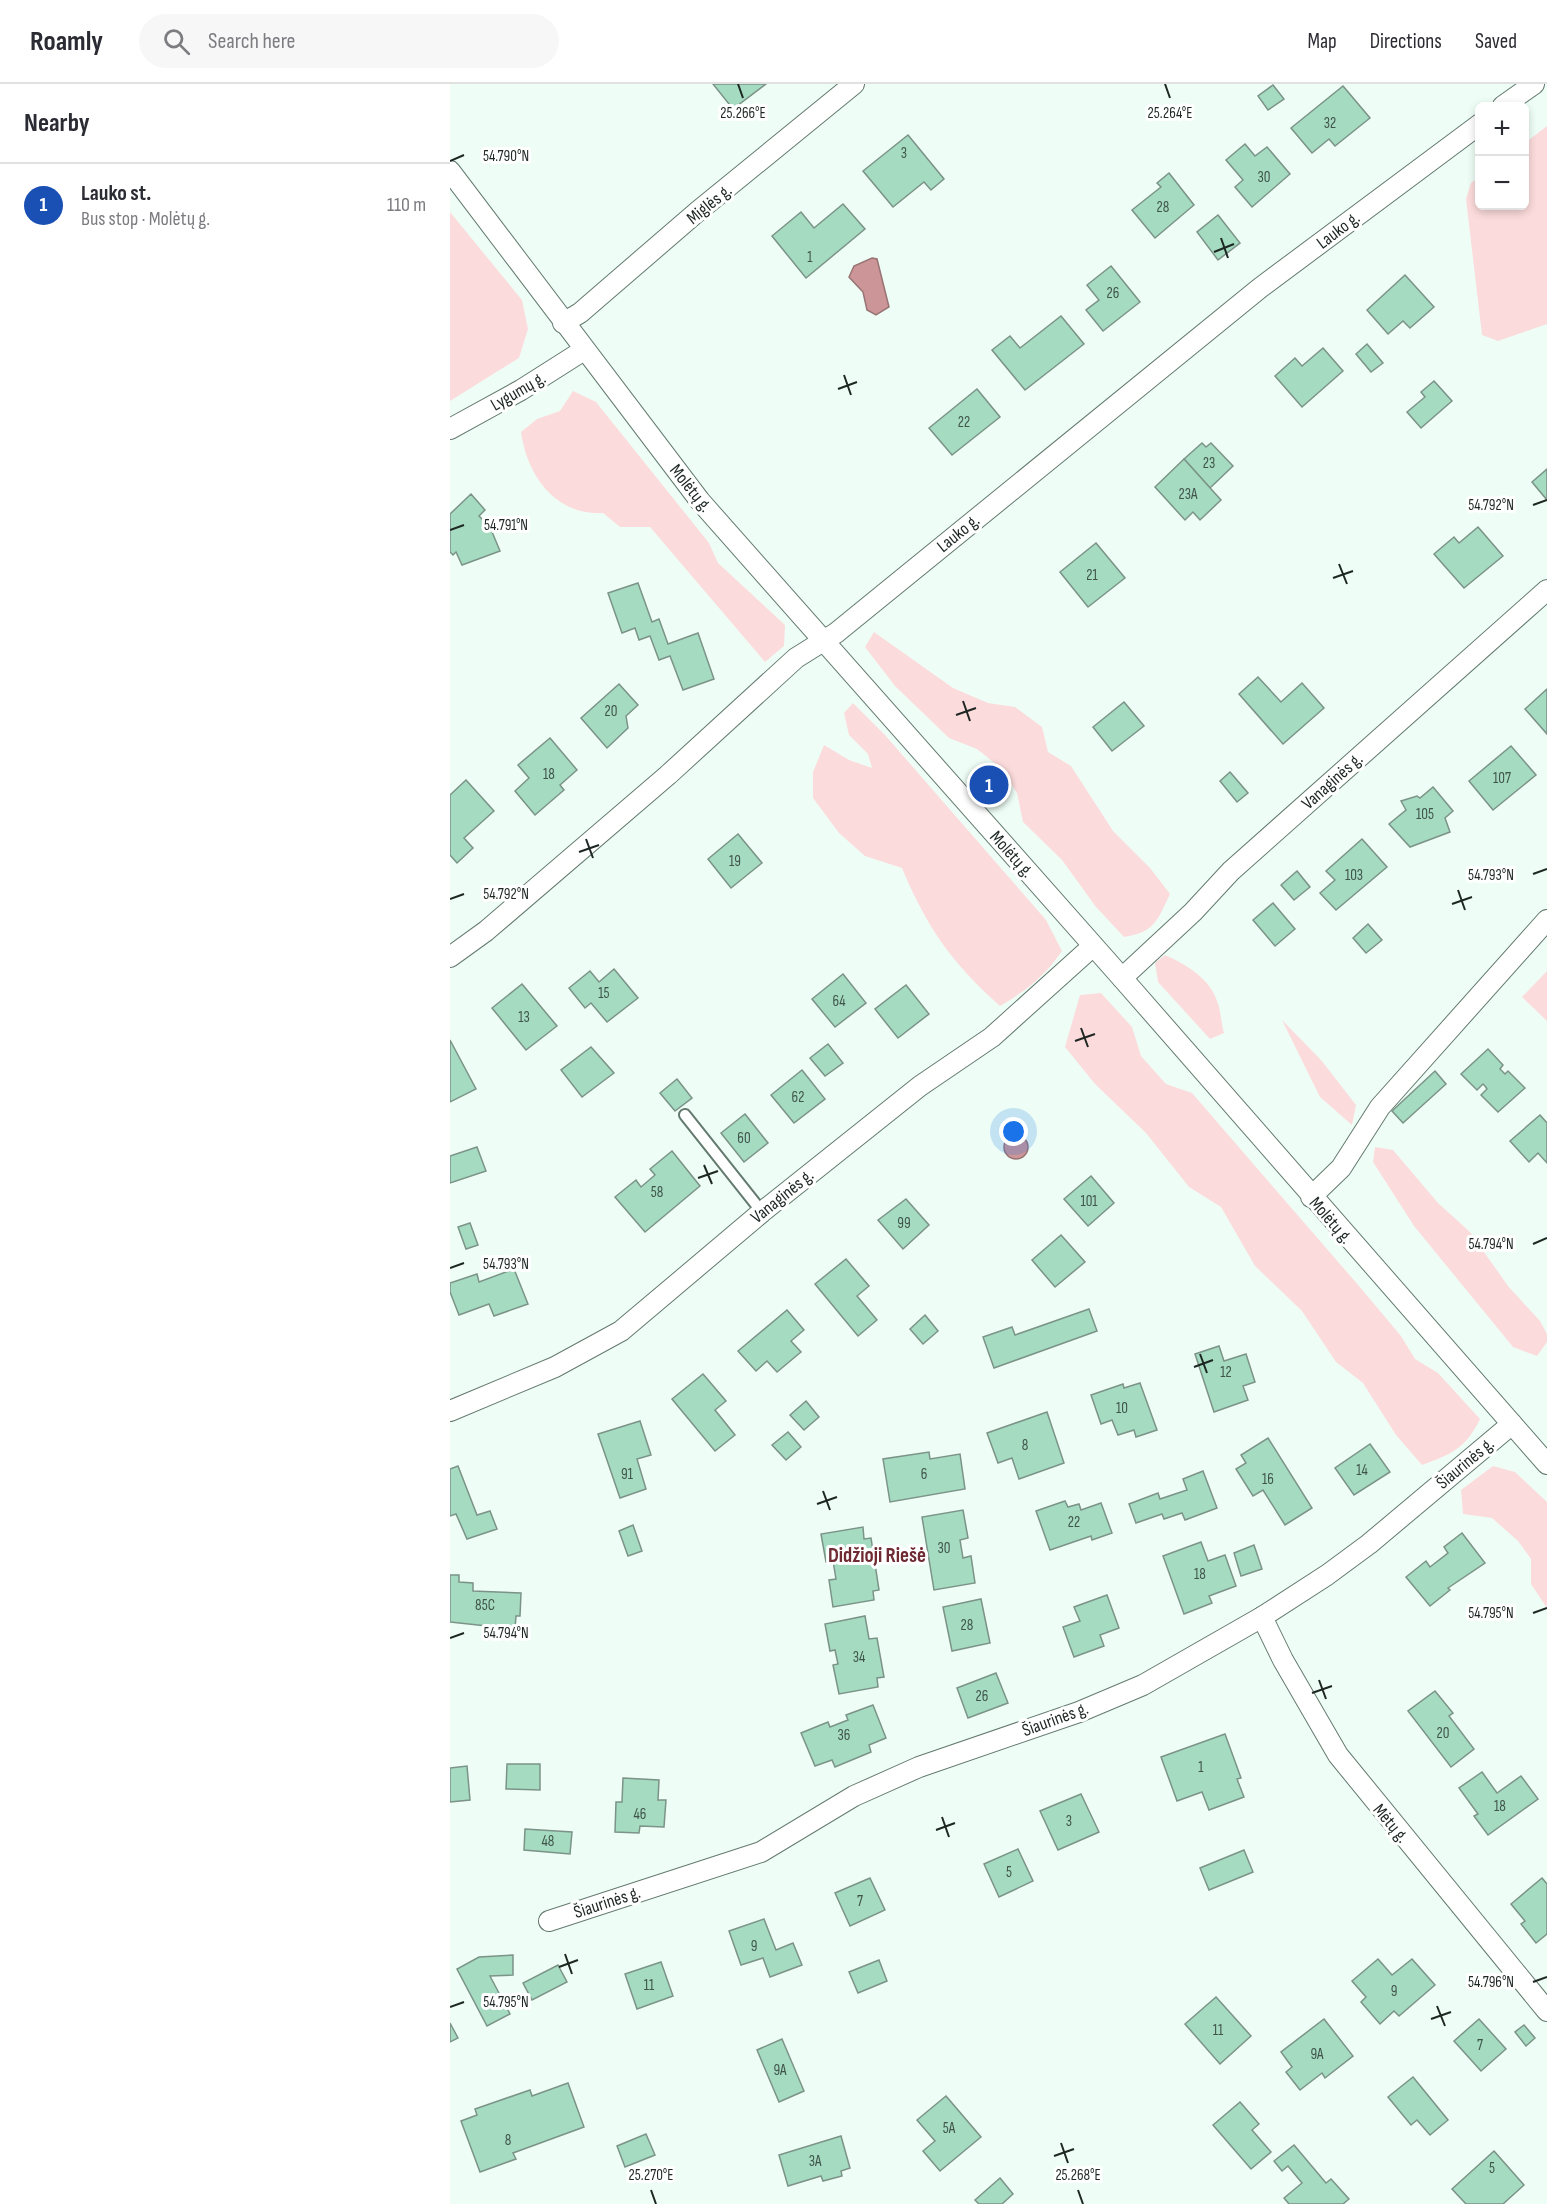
<!DOCTYPE html>
<meta charset="utf-8">
<style>
body{margin:0;font-family:"Sofia Sans Condensed",sans-serif;background:#f7f7f7;color:#2b2b33}
.controls{position:absolute;right:18px;top:18px;display:grid;overflow:hidden;border-radius:9px;box-shadow:0 3px 9px #0003}
.controls button{width:54px;height:54px;display:grid;place-items:center;padding:0;border:0;border-bottom:2px solid #e1e1e2;background:#fff;color:#2b2b33;font:30px sans-serif}
.you{position:absolute;left:564px;top:1048px;width:21px;height:21px;margin:-15px;border:4px solid #fff;border-radius:50%;background:#1a73e8;box-shadow:0 0 0 9px #1a73e833}
.badge{display:grid;place-items:center;width:39px;height:39px;border-radius:50%;background:#ea580c;color:#fff;font-size:20px;font-weight:700}
.pin{position:absolute;translate:-50% -50%;border:3px solid #fff;box-shadow:0 2px 6px #0006}
.list{margin:0;padding:0;list-style:none}
h2{display:flex;justify-content:space-between;align-items:center;height:78px;margin:0;padding:0 24px;font-size:26px}
h2 small{font-size:20px;font-weight:400;color:#7c7c81}
.list li{display:grid;grid-template-columns:39px 1fr auto;gap:18px;align-items:center;box-sizing:border-box;height:84px;padding:0 24px;border-top:2px solid #e1e1e2}
.list b{display:block;font-size:22px;white-space:nowrap}
.list p{margin:0;font-size:20px;white-space:nowrap;color:#7c7c81}
.list em{font-size:20px;font-style:normal;color:#7c7c81}
.icon{flex:none;width:33px;height:33px;fill:none;stroke:currentColor;stroke-width:2;stroke-linecap:round;stroke-linejoin:round}
.map{position:relative;flex:none;width:1097px;height:2120px;overflow:hidden}
header{display:flex;align-items:center;gap:36px;box-sizing:border-box;height:84px;padding:0 30px;background:#fff;border-bottom:2px solid #e1e1e2}
header strong{font-size:28px}
nav{display:flex;gap:33px;margin-inline-start:auto;font-size:21px}
.search{width:420px;height:54px;background:#f7f7f7;display:flex;align-items:center;gap:15px;box-sizing:border-box;padding:0 21px;border-radius:33px;color:#7c7c81;font-size:22px}
main{display:flex}
aside{flex:1;background:#fff}
.map>svg:first-child{display:block}
</style>
<header>
<strong>Roamly</strong>
<div class="search"><svg class="icon" aria-label="search" viewBox="0 0 24 24"><circle cx="10" cy="10" r="6"/><path d="M15 15l6 6"/></svg>Search here</div>
<nav><a>Map</a><a>Directions</a><a>Saved</a></nav>
</header>
<main>
<aside>
<h2>Nearby<small></small></h2>
<ul class="list">
<li><span class="badge" style="background:#1a4fb4">1</span><div><b>Lauko st.</b><p>Bus stop · Molėtų g.</p></div><em>110 m</em></li>
</ul>
</aside>
<div class="map">
<svg width="1097" height="2120" viewBox="0 0 1097 2120">
<rect width="100%" height="100%" fill="#eefef6"/>
<g fill="#fcdbdc">
<path d="M1097 42V240L1048 257 1032 251 1016 115 1021 99 1029 93 1030 122H1074L1075 59Z"/>
<path d="M0 128 72 216 78 245 69 274 0 317Z"/>
<path d="M123 307 146 318 259 459 268 479 335 541 334 562 315 578 200 443H170L153 429C106 432 77 392 71 348L87 335 110 327Z"/>
<path d="M424 548 503 604 538 619 565 623 592 643 598 668 621 682 663 747 700 784 720 810C707 837 705 848 674 853L646 823 612 776 573 738 567 709 551 684 527 665 499 654 445 602 415 563Z"/>
<path d="M403 619 435 651 596 836 612 867C595 892 576 907 550 922 502 879 477 844 452 784L415 772 389 749 363 714V688L374 661 399 676 422 684 418 670 399 651 394 629Z"/>
<path d="M715 871C735 880 760 894 767 917 771 926 771 939 774 949L760 955 708 898 705 879Z"/>
<path d="M1097 887V937L1072 913Z"/>
<path d="M651 909 682 943 691 972 716 1000 742 1009 909 1202 951 1252 965 1275 988 1289 1030 1335C1016 1364 1002 1370 972 1381L946 1351 913 1299 886 1278 852 1227 805 1182 771 1123 739 1103 696 1049 645 1000 615 963 630 911Z"/>
<path d="M832 936 871 976 906 1021 902 1041 870 1013Z"/>
<path d="M925 1063 943 1066 988 1119 1020 1148 1058 1202 1090 1237 1097 1250V1258L1087 1272 1063 1263 964 1142 923 1078Z"/>
<path d="M1043 1382 1065 1388 1097 1418V1524L1081 1500V1475L1068 1457 1042 1434 1013 1430 1011 1406Z"/>
</g>
<g fill="#cc9597" stroke="#987474" stroke-width="1.5">
<path d="M422 174 427 175 439 223 426 231 417 226 413 208 399 193 404 182Z"/>
<circle cx="566" cy="1063" r="12"/>
</g>
<g fill="#a4dbc1" stroke="#7c9388" stroke-width="1.5">
<path d="M263 0H316L283 25Z"/>
<path d="M823 1 834 15 818 26 808 12Z"/>
<path d="M893 2 920 34 885 62 879 55 862 69 841 44Z"/>
<path d="M458 51 494 95 481 106 474 98 443 123 413 87Z"/>
<path d="M795 60 805 72 817 63 840 90 802 123 785 103 793 96 776 76Z"/>
<path d="M719 89 744 121 705 154 682 126 711 103 707 99Z"/>
<path d="M393 120 415 145 356 194 322 152 351 128 364 144Z"/>
<path d="M768 131 790 159 768 176 747 148Z"/>
<path d="M661 182 690 218 653 247 636 226 649 216 637 201Z"/>
<path d="M955 191 984 223 960 244 953 237 938 250 917 226Z"/>
<path d="M611 232 634 260 575 306 542 266 560 252 570 264Z"/>
<path d="M917 260 933 279 921 288 906 270Z"/>
<path d="M873 264 893 287 852 323 825 292 845 274 852 282Z"/>
<path d="M984 297 1002 317 971 344 957 328 975 313 971 308Z"/>
<path d="M527 305 550 333 502 371 479 344Z"/>
<path d="M752 359 756 363 761 359 783 382 760 404 734 375Z"/>
<path d="M734 375 771 416 750 436 743 428 735 436 705 403Z"/>
<path d="M1097 385V416L1082 398Z"/>
<path d="M21 410 35 426 29 432 40 443 50 467 12 481 6 468 3 471 0 468V430Z"/>
<path d="M1028 443 1053 472 1014 504 984 470 1004 453 1009 459Z"/>
<path d="M646 459 675 494 638 523 610 488Z"/>
<path d="M188 499 202 538 209 535 218 560 248 549 264 595 233 606 220 572 209 576 200 552 189 556 185 544 172 549 158 509Z"/>
<path d="M808 593 831 618 852 599 874 624 833 660 789 610Z"/>
<path d="M169 600 188 621 176 632 178 644 157 664 131 634Z"/>
<path d="M1097 605V650L1075 625Z"/>
<path d="M674 618 694 642 662 667 643 643Z"/>
<path d="M100 654 127 686 110 701 114 706 85 731 65 707 79 694 68 681Z"/>
<path d="M1061 662 1086 691 1043 726 1019 697Z"/>
<path d="M780 688 798 709 787 718 770 697Z"/>
<path d="M16 696 44 727 14 754 23 764 7 779 0 771V711Z"/>
<path d="M983 703 1003 727 995 734 1000 748 960 763 939 740 956 726 951 717 967 712 970 714Z"/>
<path d="M288 750 312 779 281 804 258 775Z"/>
<path d="M912 755 937 783 886 826 870 809 885 796 876 787Z"/>
<path d="M847 787 860 803 844 816 831 801Z"/>
<path d="M823 819 845 845 825 862 803 836Z"/>
<path d="M918 840 932 856 916 869 903 854Z"/>
<path d="M164 885 188 914 157 938 141 919 135 924 119 904 140 887 149 898Z"/>
<path d="M393 890 416 919 385 943 362 915Z"/>
<path d="M72 900 107 942 76 966 42 924Z"/>
<path d="M456 901 479 930 448 954 425 925Z"/>
<path d="M0 956 26 1005 0 1018Z"/>
<path d="M378 960 393 979 375 992 360 974Z"/>
<path d="M141 963 164 989 132 1013 111 986Z"/>
<path d="M1038 965 1053 981 1050 985 1055 990 1058 987 1075 1004 1048 1028 1031 1011 1037 1005 1035 1002 1033 1000 1027 1006 1011 990Z"/>
<path d="M352 986 375 1015 344 1039 321 1011Z"/>
<path d="M985 987 996 1000 953 1039 942 1027Z"/>
<path d="M227 995 242 1014 225 1027 210 1009Z"/>
<path d="M295 1030 318 1059 294 1078 271 1049Z"/>
<path d="M1090 1031 1097 1039V1079L1088 1069 1079 1078 1060 1057Z"/>
<path d="M27 1063 36 1087 0 1099V1072Z"/>
<path d="M222 1067 250 1102 195 1148 165 1113 186 1096 191 1103 205 1091 200 1085Z"/>
<path d="M641 1092 664 1119 638 1142 614 1115Z"/>
<path d="M456 1115 479 1141 453 1165 428 1136Z"/>
<path d="M20 1139 28 1161 16 1165 8 1143Z"/>
<path d="M611 1151 635 1178 605 1203 582 1176Z"/>
<path d="M396 1175 419 1202 407 1212 427 1236 408 1252 365 1200Z"/>
<path d="M64 1185 78 1220 44 1232 39 1220 9 1231 0 1208V1199L27 1190 29 1198Z"/>
<path d="M639 1225 647 1247 544 1284 533 1253 562 1243 565 1251Z"/>
<path d="M337 1226 354 1246 341 1257 351 1268 327 1288 317 1277 306 1287 288 1267Z"/>
<path d="M475 1231 488 1247 473 1260 460 1245Z"/>
<path d="M769 1262 774 1277 796 1270 805 1298 793 1302 798 1316 764 1328 745 1270Z"/>
<path d="M253 1290 276 1317 265 1326 285 1351 265 1367 222 1315Z"/>
<path d="M690 1299 707 1346 686 1353 684 1346 668 1351 662 1336 651 1340 641 1311 673 1300 674 1304Z"/>
<path d="M356 1317 369 1333 354 1346 340 1331Z"/>
<path d="M597 1328 614 1379 569 1395 562 1374 548 1379 537 1349Z"/>
<path d="M190 1337 201 1371 187 1375 196 1405 170 1414 148 1350Z"/>
<path d="M338 1348 351 1363 336 1376 322 1361Z"/>
<path d="M818 1354 862 1424 835 1441 813 1406 803 1412 786 1385 796 1379 791 1371Z"/>
<path d="M920 1360 940 1388 904 1411 885 1384Z"/>
<path d="M479 1368 480 1375 510 1370 515 1405 440 1418 433 1375Z"/>
<path d="M8 1382 27 1431 40 1427 47 1445 17 1455 6 1430 0 1432V1385Z"/>
<path d="M753 1387 767 1424 735 1436 732 1429 714 1435 712 1430 686 1439 679 1420 708 1409 710 1415 737 1406 733 1395Z"/>
<path d="M615 1417 618 1423 629 1420 631 1426 651 1419 662 1449 642 1456 641 1452 600 1466 586 1427Z"/>
<path d="M513 1426 518 1454 510 1456 513 1474 521 1472 525 1499 484 1506 472 1433Z"/>
<path d="M183 1441 192 1467 178 1472 169 1447Z"/>
<path d="M413 1443 414 1455 421 1454 429 1506 423 1507 424 1516 383 1523 379 1496 386 1495 383 1477 376 1478 371 1450Z"/>
<path d="M1012 1449 1035 1479 998 1504 1000 1506 980 1522 956 1493 976 1477 980 1483 998 1469 994 1463Z"/>
<path d="M751 1458 758 1477 775 1471 786 1502 759 1512 762 1519 734 1530 713 1472Z"/>
<path d="M804 1461 812 1485 791 1492 784 1469Z"/>
<path d="M0 1491H9V1498L23 1499V1507L71 1509 70 1532H66L65 1545 0 1538Z"/>
<path d="M657 1511 669 1544 650 1551 654 1562 624 1573 613 1543 630 1537 624 1523Z"/>
<path d="M531 1515 540 1559 502 1567 493 1523Z"/>
<path d="M415 1532 419 1555 427 1554 434 1593 427 1594 428 1603 389 1610 383 1581 388 1580 385 1566 380 1567 375 1540Z"/>
<path d="M546 1589 558 1619 518 1634 507 1604Z"/>
<path d="M985 1607 1003 1629 999 1632 1024 1665 1001 1683 958 1627Z"/>
<path d="M423 1621 436 1654 419 1661 421 1668 385 1683 382 1676 365 1682 351 1649 378 1638 380 1643 398 1636 396 1631Z"/>
<path d="M775 1650 791 1694 787 1695 794 1713 759 1726 752 1708 727 1717 711 1673Z"/>
<path d="M57 1680H90V1706L56 1705Z"/>
<path d="M17 1682 20 1716 0 1718V1684Z"/>
<path d="M1032 1688 1047 1709 1071 1692 1088 1715 1038 1751 1024 1732 1028 1730 1009 1704Z"/>
<path d="M173 1694 209 1696 208 1716H216L214 1743 190 1742 189 1749 165 1748 166 1718H172Z"/>
<path d="M631 1710 649 1748 608 1766 590 1727Z"/>
<path d="M75 1745 122 1748 120 1770 74 1766Z"/>
<path d="M568 1765 583 1797 549 1813 534 1780Z"/>
<path d="M794 1766 803 1788 759 1806 750 1784Z"/>
<path d="M420 1794 435 1826 400 1842 385 1809Z"/>
<path d="M1092 1794 1097 1800V1850L1086 1859 1071 1840 1075 1837 1061 1820Z"/>
<path d="M314 1835 326 1866 343 1859 352 1881 320 1893 313 1874 291 1881 279 1847Z"/>
<path d="M63 1871V1891L40 1892 60 1930 37 1942 7 1885 29 1873Z"/>
<path d="M928 1875 942 1891 962 1875 985 1901 949 1932 944 1927 930 1940 911 1918 916 1913 902 1897Z"/>
<path d="M429 1876 437 1897 408 1909 399 1888Z"/>
<path d="M211 1878 223 1912 187 1925 175 1890Z"/>
<path d="M108 1881 117 1898 82 1916 73 1899Z"/>
<path d="M766 1913 801 1952 770 1980 735 1940Z"/>
<path d="M874 1935 903 1972 875 1994 872 1989 850 2006 836 1988 842 1983 831 1968Z"/>
<path d="M1029 1935 1056 1965 1031 1987 1004 1957Z"/>
<path d="M0 1939 8 1954 0 1958Z"/>
<path d="M1074 1941 1085 1954 1076 1962 1065 1948Z"/>
<path d="M332 1955 354 2007 329 2018 307 1966Z"/>
<path d="M963 1993 998 2036 980 2051 967 2036 961 2041 938 2013Z"/>
<path d="M118 1999 134 2043 63 2069 66 2075 30 2088 11 2037 27 2031 25 2025 80 2006 82 2012Z"/>
<path d="M496 2012 531 2053 490 2087 473 2067 485 2057 467 2036Z"/>
<path d="M790 2018 809 2040 802 2046 821 2068 801 2085 763 2041Z"/>
<path d="M196 2050 205 2071 175 2083 167 2062Z"/>
<path d="M391 2052 400 2084 391 2087 392 2092 373 2097 371 2092 338 2102 329 2071Z"/>
<path d="M844 2061 876 2099 881 2095 899 2115 893 2120H839L834 2114 852 2099 838 2082 832 2087 824 2077Z"/>
<path d="M1044 2067 1074 2101 1053 2120H1016L1002 2105Z"/>
<path d="M550 2094 563 2110 552 2120H529L525 2116Z"/>
</g>
<g fill="none" stroke-linecap="round" stroke-linejoin="round">
<defs>
<path id="service" d="M235 1031 312 1128"/>
<g id="minor">
<path d="M1053 22 1084 0"/>
<path d="M0 87 250 417 672 894 1097 1380"/>
<path d="M113 239 130 229 247 128 404 0"/>
<path d="M0 345 71 306 134 266"/>
<path d="M0 873 36 847 218 691 346 574 386 549 810 204 1030 40"/>
<path d="M672 894 743 828 781 787 1097 506"/>
<path d="M861 1113 891 1084 930 1023 1097 836"/>
<path d="M0 1327 105 1283 171 1247 312 1128 470 1002 542 953 643 862"/>
<path d="M812 1533 833 1576 888 1671 1097 1927"/>
<path d="M99 1837 311 1768 404 1712 469 1683 629 1628 693 1601 812 1533 877 1491 919 1460 1062 1340"/>
</g>
</defs>
<use href="#service" stroke="#647a6f" stroke-width="14"/>
<use href="#minor" stroke="#647a6f" stroke-width="22"/>
<use href="#service" stroke="#fff" stroke-width="10"/>
<use href="#minor" stroke="#fff" stroke-width="20"/>
</g>
<path fill="none" stroke="#1e2723" stroke-width="2" d="M288 0 293 14M715 0 720 14M0 77 14 71M771 154 778 174M764 168 784 160M394 291 401 311M388 305 407 298M1083 421 1097 416M0 446 14 441M889 480 897 500M883 494 903 487M513 617 520 637M506 631 526 624M136 755 143 774M129 768 149 761M1083 790 1097 785M1008 806 1015 826M0 815 14 810M1002 820 1022 813M631 944 638 963M625 957 645 950M254 1081 262 1100M248 1094 268 1087M1083 1160 1097 1154M0 1184 14 1179M750 1270 757 1289M744 1283 763 1276M373 1407 380 1426M367 1420 387 1413M1083 1529 1097 1524M0 1554 14 1549M869 1596 876 1615M862 1609 882 1602M492 1733 499 1753M486 1746 505 1739M115 1870 122 1890M109 1883 128 1876M1083 1898 1097 1893M987 1922 995 1942M0 1923 14 1918M981 1935 1001 1928M611 2059 618 2079M604 2072 624 2065M201 2106 206 2120M628 2106 633 2120"/>
<g text-anchor="middle" stroke-width="6" stroke-linejoin="round" paint-order="stroke">
<g font-size="15" fill="#40544a">
<text x="880" y="44">32</text>
<text x="454" y="74">3</text>
<text x="814" y="98">30</text>
<text x="713" y="128">28</text>
<text x="360" y="178">1</text>
<text x="663" y="214">26</text>
<text x="514" y="343">22</text>
<text x="759" y="384">23</text>
<text x="738" y="415">23A</text>
<text x="642" y="496">21</text>
<text x="161" y="632">20</text>
<text x="99" y="695">18</text>
<text x="1052" y="699">107</text>
<text x="975" y="735">105</text>
<text x="285" y="782">19</text>
<text x="904" y="796">103</text>
<text x="154" y="914">15</text>
<text x="389" y="922">64</text>
<text x="74" y="938">13</text>
<text x="348" y="1018">62</text>
<text x="294" y="1059">60</text>
<text x="207" y="1113">58</text>
<text x="639" y="1122">101</text>
<text x="454" y="1144">99</text>
<text x="776" y="1293">12</text>
<text x="672" y="1329">10</text>
<text x="575" y="1366">8</text>
<text x="912" y="1391">14</text>
<text x="177" y="1395">91</text>
<text x="474" y="1395">6</text>
<text x="818" y="1400">16</text>
<text x="624" y="1443">22</text>
<text x="494" y="1469">30</text>
<text x="750" y="1495">18</text>
<text x="35" y="1526">85C</text>
<text x="517" y="1546">28</text>
<text x="409" y="1578">34</text>
<text x="532" y="1617">26</text>
<text x="993" y="1654">20</text>
<text x="394" y="1656">36</text>
<text x="751" y="1688">1</text>
<text x="1050" y="1727">18</text>
<text x="190" y="1735">46</text>
<text x="619" y="1742">3</text>
<text x="98" y="1762">48</text>
<text x="559" y="1793">5</text>
<text x="410" y="1822">7</text>
<text x="304" y="1867">9</text>
<text x="199" y="1906">11</text>
<text x="944" y="1912">9</text>
<text x="768" y="1951">11</text>
<text x="1030" y="1966">7</text>
<text x="867" y="1975">9A</text>
<text x="330" y="1991">9A</text>
<text x="499" y="2049">5A</text>
<text x="58" y="2061">8</text>
<text x="365" y="2082">3A</text>
<text x="1042" y="2089">5</text>
</g>
<g font-size="18" fill="#1e2723" stroke="#fff">
<text transform="translate(259 120) rotate(-39)" y="6">Miglės g.</text>
<text transform="translate(888 146) rotate(-37)" y="6">Lauko g.</text>
<text transform="translate(68 307) rotate(-30)" y="6">Lygumų g.</text>
<text transform="translate(241 404) rotate(51)" y="6">Molėtų g.</text>
<text transform="translate(508 449) rotate(-39)" y="6">Lauko g.</text>
<text transform="translate(882 697) rotate(-42)" y="6">Vanaginės g.</text>
<text transform="translate(562 770) rotate(48)" y="6">Molėtų g.</text>
<text transform="translate(332 1112) rotate(-39)" y="6">Vanaginės g.</text>
<text transform="translate(881 1136) rotate(49)" y="6">Molėtų g.</text>
<text transform="translate(1015 1379) rotate(-40)" y="6">Šiaurinės g.</text>
<text transform="translate(605 1635) rotate(-20)" y="6">Šiaurinės g.</text>
<text transform="translate(941 1739) rotate(50)" y="6">Mėtų g.</text>
<text transform="translate(157 1818) rotate(-18)" y="6">Šiaurinės g.</text>
</g>
<g font-size="21" font-weight="bold" fill="#702a32" stroke="#fff">
<text x="427" y="1478">Didžioji Riešė</text>
</g>
</g>
<g font-size="15" text-anchor="middle" fill="#1e2723" stroke="#fff" stroke-width="6" stroke-linejoin="round" paint-order="stroke">
<text x="293" y="34">25.266°E</text>
<text x="720" y="34">25.264°E</text>
<text x="56" y="77">54.790°N</text>
<text x="1041" y="426">54.792°N</text>
<text x="56" y="446">54.791°N</text>
<text x="1041" y="796">54.793°N</text>
<text x="56" y="815">54.792°N</text>
<text x="1041" y="1165">54.794°N</text>
<text x="56" y="1185">54.793°N</text>
<text x="1041" y="1534">54.795°N</text>
<text x="56" y="1554">54.794°N</text>
<text x="1041" y="1903">54.796°N</text>
<text x="56" y="1923">54.795°N</text>
<text x="201" y="2096">25.270°E</text>
<text x="628" y="2096">25.268°E</text>
</g>
</svg>
<div class="controls">
<button>+</button>
<button>−</button>
</div>
<div class="you"></div>
<div class="pin badge" style="left:539px;top:701px;background:#1a4fb4">1</div>
</div>
</main>
